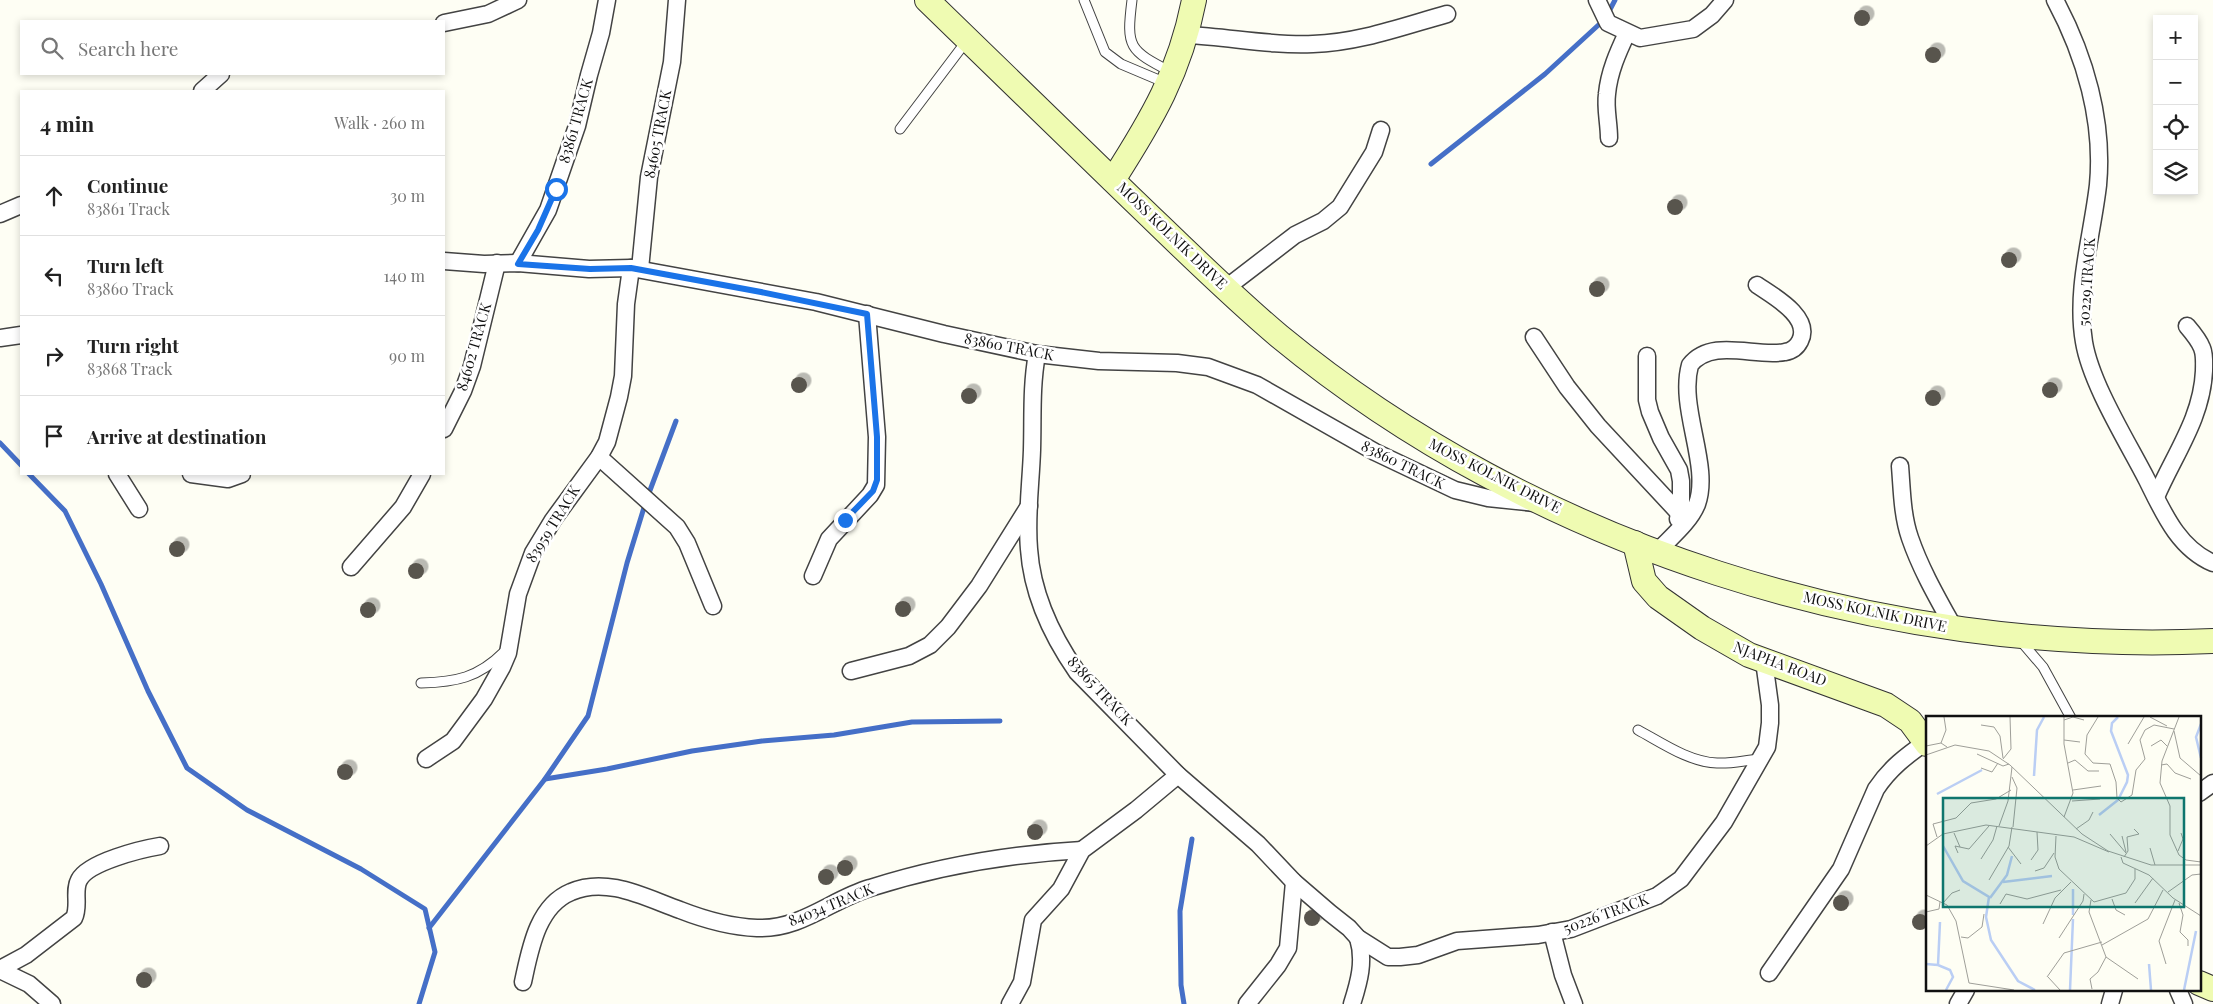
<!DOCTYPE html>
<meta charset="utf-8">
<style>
body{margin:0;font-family:"Playfair Display",serif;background:#f6f6f6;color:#222}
.controls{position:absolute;right:15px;top:15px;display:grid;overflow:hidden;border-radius:0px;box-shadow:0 2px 8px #0003}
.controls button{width:45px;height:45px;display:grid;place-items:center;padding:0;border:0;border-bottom:1px solid #e0e0e0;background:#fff;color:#222;font:25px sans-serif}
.stop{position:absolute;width:15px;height:15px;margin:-11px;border:4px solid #1a73e8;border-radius:50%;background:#fff}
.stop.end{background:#1a73e8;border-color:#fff;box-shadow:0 1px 5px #0008}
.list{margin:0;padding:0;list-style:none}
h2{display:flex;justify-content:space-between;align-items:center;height:65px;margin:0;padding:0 20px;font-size:21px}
h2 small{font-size:16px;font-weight:400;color:#767676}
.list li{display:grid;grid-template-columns:32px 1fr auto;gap:15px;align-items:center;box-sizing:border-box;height:80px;padding:0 20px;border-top:1px solid #e0e0e0}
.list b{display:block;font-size:19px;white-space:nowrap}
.list p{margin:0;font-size:16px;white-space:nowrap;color:#767676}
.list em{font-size:16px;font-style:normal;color:#767676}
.icon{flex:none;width:28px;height:28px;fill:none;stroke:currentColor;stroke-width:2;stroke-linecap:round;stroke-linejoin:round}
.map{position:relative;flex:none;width:2213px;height:1004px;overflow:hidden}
.search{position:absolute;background:#fff;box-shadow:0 2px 8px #0003;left:20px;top:20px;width:425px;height:55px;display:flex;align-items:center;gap:12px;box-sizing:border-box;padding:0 18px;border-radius:0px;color:#767676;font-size:19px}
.panel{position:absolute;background:#fff;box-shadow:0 2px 8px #0003;left:20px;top:90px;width:425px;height:385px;border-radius:0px}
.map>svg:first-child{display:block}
</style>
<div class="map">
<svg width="2213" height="1004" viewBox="0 0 2213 1004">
<defs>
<filter id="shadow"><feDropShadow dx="4.5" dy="-4.5" stdDeviation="0" flood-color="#0004"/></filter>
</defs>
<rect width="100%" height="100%" fill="#fefef4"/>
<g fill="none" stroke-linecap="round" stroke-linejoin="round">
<g stroke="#456fc7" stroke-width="5">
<path d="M1431 164 1545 74 1605 19 1615 0"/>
<path d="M0 443 21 465"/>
<path d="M29 474 65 511 101 584 148 691 187 768 247 810 361 869 425 909 435 952 419 1004"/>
<path d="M545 779 607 769 692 751 762 741 834 735 912 722 1000 721"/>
<path d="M429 928 545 779 588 716 627 563 646 501 676 421"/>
<path d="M1184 1004 1181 985 1180 911 1192 839"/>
</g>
</g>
<g fill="#58544d" filter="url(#shadow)">
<circle cx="1862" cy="18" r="8"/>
<circle cx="1933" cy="55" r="8"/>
<circle cx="1675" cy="207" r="8"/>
<circle cx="2009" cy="260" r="8"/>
<circle cx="1597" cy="289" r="8"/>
<circle cx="799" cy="385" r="8"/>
<circle cx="2050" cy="390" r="8"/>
<circle cx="969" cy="396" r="8"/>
<circle cx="1933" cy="398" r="8"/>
<circle cx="177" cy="549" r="8"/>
<circle cx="416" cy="571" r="8"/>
<circle cx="903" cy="609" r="8"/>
<circle cx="368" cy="610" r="8"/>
<circle cx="345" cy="772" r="8"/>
<circle cx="1035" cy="832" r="8"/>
<circle cx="845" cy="868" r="8"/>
<circle cx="826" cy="877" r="8"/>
<circle cx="1841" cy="903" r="8"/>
<circle cx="1312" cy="918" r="8"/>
<circle cx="1920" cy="922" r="8"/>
<circle cx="144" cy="980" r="8"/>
</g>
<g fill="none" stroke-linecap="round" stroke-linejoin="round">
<defs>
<g id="lane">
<path d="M1084 0 1105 52 1121 64 1166 83"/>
<path d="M1132 0C1126 48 1129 50 1171 72"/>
<path d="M900 129 968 39"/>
<path d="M2019 639 2043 667 2071 718"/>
<path d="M421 683C456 682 478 678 504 652"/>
<path d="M1638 730C1662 743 1689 762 1717 763 1731 764 1746 760 1760 759"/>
</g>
<g id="street">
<path d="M1597 0 1608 23 1640 38 1693 29 1712 15 1725 0"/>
<path d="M2055 0C2085 56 2104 121 2098 185 2092 237 2075 290 2084 342 2091 384 2127 441 2147 480 2163 512 2178 548 2213 563"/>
<path d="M444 23 488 14 518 0"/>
<path d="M1187 35C1230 37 1271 46 1313 44 1358 43 1404 26 1447 14"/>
<path d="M202 91 221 74"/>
<path d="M1609 138C1609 123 1605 108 1607 94 1609 72 1618 52 1627 33"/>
<path d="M0 214 21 205"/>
<path d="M444 261 484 264 518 263 589 269 631 268 816 302 944 334 1037 354 1099 361 1177 363 1208 367 1257 385 1375 452 1455 490 1488 498 1535 503"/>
<path d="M518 263 548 210 577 126 589 75 601 33 607 0"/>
<path d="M640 269 649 177 672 62 677 0"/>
<path d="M1226 288 1295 235 1323 221 1340 207 1374 152 1381 130"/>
<path d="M1534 337 1567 387 1598 426 1679 513"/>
<path d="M0 338 21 335"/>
<path d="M1037 354C1031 387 1033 417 1032 450 1031 482 1026 516 1029 549 1032 593 1052 636 1077 672L1178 775 1258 844 1294 882 1330 913 1349 928 1358 938 1388 957H1400L1418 955 1457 941 1538 935 1571 929 1657 896 1681 879 1724 822 1767 747 1770 723V705L1764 661"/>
<path d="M1647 356V400L1650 412 1661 438 1679 470 1681 481V504L1678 519"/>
<path d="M444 429 463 391 472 366 497 263"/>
<path d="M599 457 677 527 687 543 713 606"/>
<path d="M1900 466C1902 490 1902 515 1910 538 1921 570 1938 599 1954 628"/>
<path d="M117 474 139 509"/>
<path d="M191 474 228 479 242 474"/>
<path d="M2156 497C2174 455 2202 418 2204 371 2204 364 2205 355 2202 348 2199 340 2193 333 2187 326"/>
<path d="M1657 552C1670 538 1690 522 1697 504 1711 465 1678 408 1690 365 1712 337 1756 358 1785 352 1792 351 1797 347 1800 341 1812 317 1773 296 1757 285"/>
<path d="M351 567 403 507 422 474"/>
<path d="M813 576 829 539 870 495 876 485 877 437 867 314"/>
<path d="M851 671 909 656 930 645 948 627 979 586 1029 506"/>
<path d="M426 759 453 741 484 699 502 667 508 653 518 594 533 553 553 520 599 457 607 442 619 397 623 376 626 304 631 268"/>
<path d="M2199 793 2213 783"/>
<path d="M1552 932 1563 975 1574 1004"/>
<path d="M0 969 26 955 74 918C80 906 73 891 79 880 88 862 142 849 160 846"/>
<path d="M0 970 29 984 52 1004"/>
<path d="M1769 973 1841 869 1876 789C1890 768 1906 756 1926 742"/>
<path d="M523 982C530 950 537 906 571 892 607 876 646 898 680 910 703 919 732 927 757 928 801 930 832 899 870 888 939 866 1010 854 1082 850"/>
<path d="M2178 990 2184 1004"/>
<path d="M1010 1004 1022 982 1033 920 1061 889 1082 850 1136 810 1178 775"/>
<path d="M1247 1004 1278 965 1288 948 1294 882"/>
<path d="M1352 1004C1359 982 1365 961 1358 938"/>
<path d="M1958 1004 1966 990"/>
<path d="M2110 1004 2114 990"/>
</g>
<g id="secondary">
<path d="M927 0C995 66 1063 132 1131 198 1180 245 1228 293 1279 336 1535 547 1882 656 2213 641"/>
<path d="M1113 180C1152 119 1180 72 1194 0"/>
<path d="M1635 543 1644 581 1658 597 1702 628 1749 655 1886 705 1910 721 1927 744"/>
<path d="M2199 983 2213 989"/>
</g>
</defs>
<use href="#lane" stroke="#434343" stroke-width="11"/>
<use href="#street" stroke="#434343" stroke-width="19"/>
<use href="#secondary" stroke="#323232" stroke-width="26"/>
<use href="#lane" stroke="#fff" stroke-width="9"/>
<use href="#street" stroke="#fff" stroke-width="16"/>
<use href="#secondary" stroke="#effbb2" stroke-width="24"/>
</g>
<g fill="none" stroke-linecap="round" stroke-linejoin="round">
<path stroke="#1a73e8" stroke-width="6" d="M556 189 538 230 518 264 590 269 631 268 761 292 867 314 877 437V480L873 491 845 520"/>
</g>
<g text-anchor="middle" stroke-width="5" stroke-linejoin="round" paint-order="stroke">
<g font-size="15" fill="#101010" stroke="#fff">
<text transform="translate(576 121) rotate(-74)" y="5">83861 TRACK</text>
<text transform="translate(658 134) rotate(-79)" y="5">84605 TRACK</text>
<text transform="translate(1172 236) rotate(44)" y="5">MOSS KOLNIK DRIVE</text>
<text transform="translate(2087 282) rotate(-86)" y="5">50229 TRACK</text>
<text transform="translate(474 347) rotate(-74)" y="5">84602 TRACK</text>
<text transform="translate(1009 347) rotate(11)" y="5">83860 TRACK</text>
<text transform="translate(1403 465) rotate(26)" y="5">83860 TRACK</text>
<text transform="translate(1495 476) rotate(27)" y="5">MOSS KOLNIK DRIVE</text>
<text transform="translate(553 524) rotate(-58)" y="5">83959 TRACK</text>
<text transform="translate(1875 612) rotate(12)" y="5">MOSS KOLNIK DRIVE</text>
<text transform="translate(1780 664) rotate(21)" y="5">NJAPHA ROAD</text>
<text transform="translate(1100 691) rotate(47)" y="5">83865 TRACK</text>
<text transform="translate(831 905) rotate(-22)" y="5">84034 TRACK</text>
<text transform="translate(1606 914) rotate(-20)" y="5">50226 TRACK</text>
</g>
</g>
<g transform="translate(1926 716)">
<rect width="275" height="275" fill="#fefef4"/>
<path fill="none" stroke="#bacef4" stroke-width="2.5" d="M275 8 270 21 275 42M108 60 111 14 118 1M11 78 56 54M173 99 192 84 201 66 202 59 185 15 186 7 192 1M17 130 37 165 63 181 60 201 65 224 92 265 109 274M77 166 126 160M147 173V199M64 182 81 159 86 140M0 248 12 249 24 254 27 261 20 274M223 248 225 274M12 249 14 206M144 274 147 203M258 274 270 215"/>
<path fill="none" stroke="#9f9f99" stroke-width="1" d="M172 1 161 19 159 38 167 47 184 48 190 66 191 82 195 86 206 79 210 54 219 43 214 24 219 14 228 9 248 13M224 1 241 10M253 1 236 45 234 67 244 90V119L253 139 260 144 275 146M138 4 147 1 158 4M55 9 68 11 74 20 77 42M248 15 254 42 275 60M138 24 154 26M15 27 20 14 18 1M202 28 218 1M0 30 15 27 21 31M225 30 235 24 241 30M51 38 77 50 83 48M0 39 29 29 63 35 84 49 156 118 182 135 225 149H275M77 43 85 33 84 1M142 47 149 44 162 55H173M235 49 241 48 249 57 265 63M55 52 66 56 72 47M86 61 91 72 87 111M147 74 175 70M146 85 174 83M138 101 147 77 138 28V1M73 110 82 85 86 51M150 113 163 104 167 96M28 117 34 131M184 118 200 137M130 120 129 141 133 153 168 186 200 177 209 163V153M196 120 200 136M11 121 7 108 30 102 45 87 70 83 85 74M0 130 17 118 60 109 148 121 183 136M82 131 95 148M224 132 229 149M252 135 257 123 255 117M32 137 29 130 43 133 63 110M195 141 197 147 223 159 247 182 275 200M198 141 202 135 201 121 213 118 208 113M55 143 67 124 71 110M105 144 112 134 111 116M109 155 118 152 128 137M63 164 83 130 86 111M242 176 266 159 275 158M0 179 21 189 30 205 43 267 88 274M186 183 190 194 199 199M165 184 163 196 180 241 212 263M17 187 26 177 34 174M209 187 227 162M253 187 257 199 254 216 262 224V230M74 188 80 178 101 183 135 174M0 196 13 193 14 186M117 208 129 182 145 166M35 221 42 222 56 211 58 198M133 222 157 185 158 178M176 229 222 203 237 174M240 248 233 225 249 184M121 261 138 237 176 226M122 261 134 274M166 273 164 263 172 256 180 241"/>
<path fill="#0f766e" fill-opacity="0.15" stroke="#0f766e" stroke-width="2.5" d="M17 82H258V191H17Z"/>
<rect width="275" height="275" fill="none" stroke="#101010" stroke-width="2.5"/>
</g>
</svg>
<div class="controls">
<button>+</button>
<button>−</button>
<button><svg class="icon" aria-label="locate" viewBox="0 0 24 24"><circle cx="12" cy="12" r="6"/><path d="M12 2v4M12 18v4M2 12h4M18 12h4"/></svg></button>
<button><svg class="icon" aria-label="layers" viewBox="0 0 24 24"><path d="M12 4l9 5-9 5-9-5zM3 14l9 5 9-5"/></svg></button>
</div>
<div class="stop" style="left:556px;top:189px"></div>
<div class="stop end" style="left:845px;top:520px"></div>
<div class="search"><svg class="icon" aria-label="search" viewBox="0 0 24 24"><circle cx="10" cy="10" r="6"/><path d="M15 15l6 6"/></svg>Search here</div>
<section class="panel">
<h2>4 min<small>Walk · 260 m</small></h2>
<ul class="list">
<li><svg class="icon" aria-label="ahead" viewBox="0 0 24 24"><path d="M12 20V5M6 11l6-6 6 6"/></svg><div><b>Continue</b><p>83861 Track</p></div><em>30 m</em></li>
<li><svg class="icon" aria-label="left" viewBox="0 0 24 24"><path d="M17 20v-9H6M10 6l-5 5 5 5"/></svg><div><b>Turn left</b><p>83860 Track</p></div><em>140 m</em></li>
<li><svg class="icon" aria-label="right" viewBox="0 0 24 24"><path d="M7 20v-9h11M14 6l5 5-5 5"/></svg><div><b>Turn right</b><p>83868 Track</p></div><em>90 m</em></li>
<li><svg class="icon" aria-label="arrive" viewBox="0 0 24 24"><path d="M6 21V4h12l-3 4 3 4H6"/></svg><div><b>Arrive at destination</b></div></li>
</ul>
</section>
</div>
